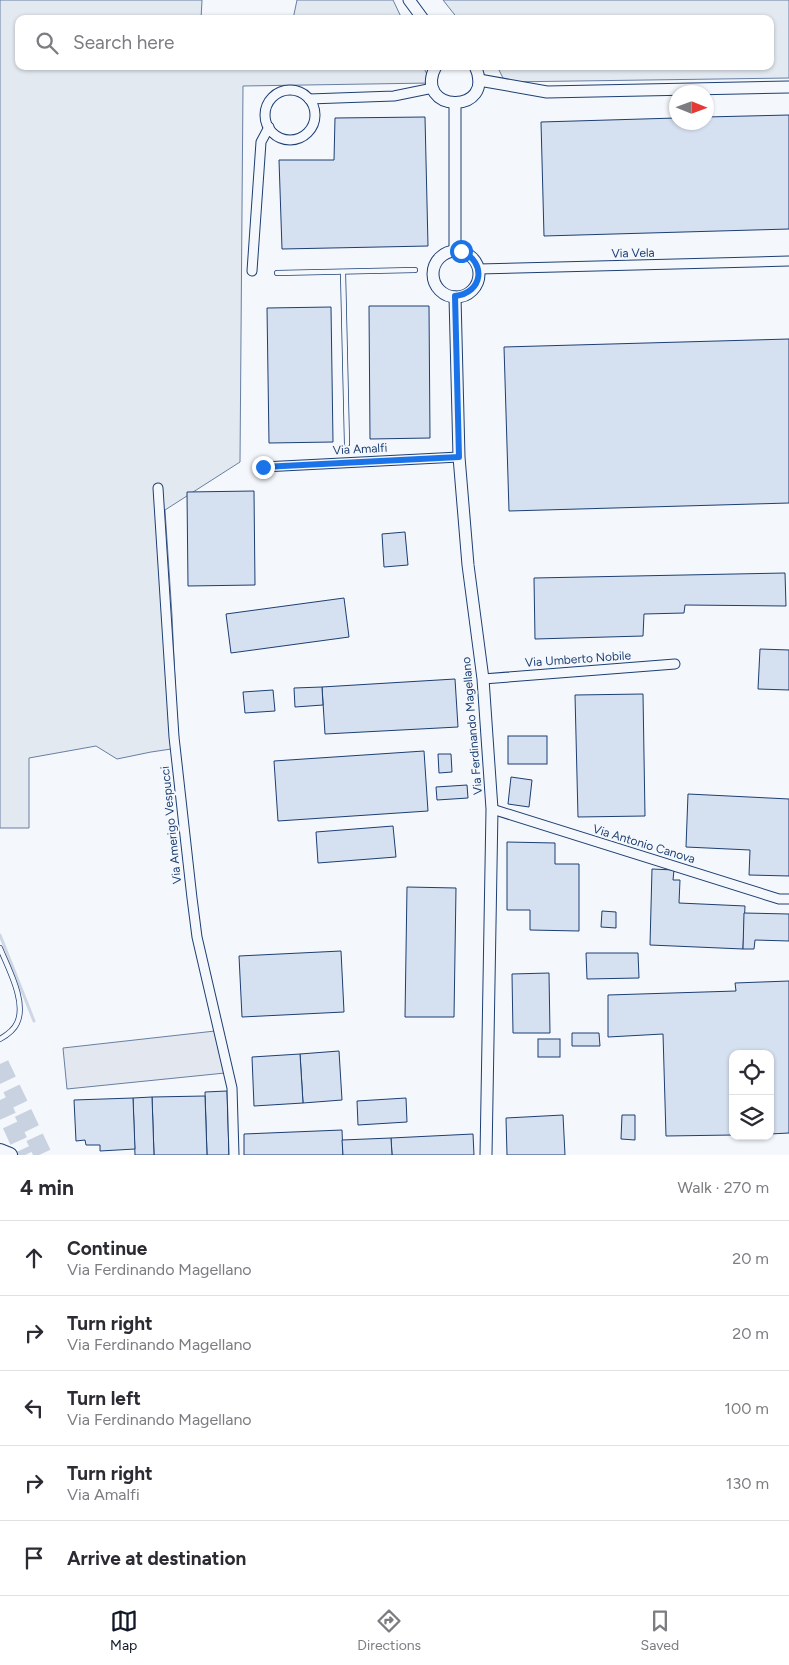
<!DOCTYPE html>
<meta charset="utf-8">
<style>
body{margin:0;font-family:Figtree,sans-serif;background:#f7f7f7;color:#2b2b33}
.controls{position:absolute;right:15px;bottom:15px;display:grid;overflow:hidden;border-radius:10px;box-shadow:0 1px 4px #0004}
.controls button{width:45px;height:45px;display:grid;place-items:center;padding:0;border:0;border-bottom:1px solid #e1e1e2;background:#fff;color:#2b2b33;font:25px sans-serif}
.compass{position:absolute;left:669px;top:85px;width:45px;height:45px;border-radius:50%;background:#fff;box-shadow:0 1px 4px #0004;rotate:91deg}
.stop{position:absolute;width:15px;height:15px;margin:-11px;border:4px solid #1a73e8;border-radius:50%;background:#fff}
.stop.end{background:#1a73e8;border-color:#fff;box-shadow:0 1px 5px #0008}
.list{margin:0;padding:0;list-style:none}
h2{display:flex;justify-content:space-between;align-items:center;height:65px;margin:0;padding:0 20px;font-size:21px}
h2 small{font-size:16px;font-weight:400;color:#7c7c81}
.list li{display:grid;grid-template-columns:32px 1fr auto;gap:15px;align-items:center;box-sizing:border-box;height:75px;padding:0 20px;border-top:1px solid #e1e1e2}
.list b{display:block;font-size:19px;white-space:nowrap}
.list p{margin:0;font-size:16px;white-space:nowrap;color:#7c7c81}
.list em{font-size:16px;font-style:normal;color:#7c7c81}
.icon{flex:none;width:28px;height:28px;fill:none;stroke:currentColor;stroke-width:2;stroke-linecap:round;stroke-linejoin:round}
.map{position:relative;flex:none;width:789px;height:1155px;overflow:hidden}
.search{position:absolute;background:#fff;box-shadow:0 1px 4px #0004;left:15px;right:15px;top:15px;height:55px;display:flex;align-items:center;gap:12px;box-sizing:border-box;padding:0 18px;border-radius:10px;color:#7c7c81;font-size:19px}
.sheet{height:440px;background:#fff}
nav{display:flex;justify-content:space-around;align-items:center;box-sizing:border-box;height:70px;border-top:1px solid #e1e1e2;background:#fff;font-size:14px;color:#7c7c81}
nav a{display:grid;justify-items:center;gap:2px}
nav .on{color:#111827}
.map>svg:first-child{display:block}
</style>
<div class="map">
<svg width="789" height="1155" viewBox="0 0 789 1155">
<rect width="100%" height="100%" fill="#f4f7fb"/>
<g fill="#e3e9f0" stroke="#687fa3">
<path d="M0 0H202L201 19H19V66H423L431 83 243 86 240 462 165 510 172 615 178 748 151 752 117 759 96 746 29 758V828H0Z"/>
<path d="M297 0H393L402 19H293Z"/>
<path d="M443 0H789V78L505 82 497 66H770V19H458Z"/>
</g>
<path fill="#e3e8f0" stroke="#687fa3" d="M215 1031 225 1073 67 1089 63 1048Z"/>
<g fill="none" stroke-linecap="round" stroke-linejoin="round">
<path stroke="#cfd7e4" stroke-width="3" d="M0 935 34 1021"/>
</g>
<g fill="#d5e0f0" stroke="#1d3f73">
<path d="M789 115V229L544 236 541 122 676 118V122H706V117Z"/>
<path d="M425 117 428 246 282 249 279 160H334L335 118Z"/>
<path d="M369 306H429L430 438 370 439Z"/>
<path d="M331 307 333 442 269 443 267 308Z"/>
<path d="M789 339V503L509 511 504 347Z"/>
<path d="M254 491 255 585 188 586 187 492Z"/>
<path d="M405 532 408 565 384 567 382 534Z"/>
<path d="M785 573 786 606 685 605 684 613 644 614 643 636 535 639 534 578Z"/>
<path d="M344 598 349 637 231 653 226 614Z"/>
<path d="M760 649 789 650V690L758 689Z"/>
<path d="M455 679 458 727 325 734 322 687Z"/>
<path d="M322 687 323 705 295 707 294 688Z"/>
<path d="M273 690 275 711 245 713 243 692Z"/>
<path d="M643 694 645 816 578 817 575 695Z"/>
<rect x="508" y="736" width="39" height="28"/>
<path d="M424 751 428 811 278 821 274 761Z"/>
<path d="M438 754H451L452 772 439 773Z"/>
<path d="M511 777 532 780 529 807 508 804Z"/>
<path d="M467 785 468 798 437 800 436 787Z"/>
<path d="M688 794 789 799V876L749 875 750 850 686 847Z"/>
<path d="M393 826 396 857 318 863 316 832Z"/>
<path d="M507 842 555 843V864H579V931L530 930V910H507Z"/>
<path d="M652 869 674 870 673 880H680L679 903 745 906 743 949 650 945Z"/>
<path d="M407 887 456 888 454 1017H405Z"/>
<path d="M602 911 616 912V928L601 927Z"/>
<path d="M744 913 789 914V941L755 940 754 949H743Z"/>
<path d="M341 951 344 1012 242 1017 239 956Z"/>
<path d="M586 953H638L639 978 587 979Z"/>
<path d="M549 973 550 1033H513L512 974Z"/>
<path d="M789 981V1133L770 1134V1054H733V1135L666 1136 663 1034 608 1037V995L736 991 735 983Z"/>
<path d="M572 1033H599L600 1046H572Z"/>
<rect x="538" y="1039" width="22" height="18"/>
<path d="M339 1051 342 1100 303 1103 300 1054Z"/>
<path d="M300 1054 303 1103 254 1106 252 1057Z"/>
<path d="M227 1091 229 1155H207L205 1092Z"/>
<path d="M205 1096 207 1155H154L152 1097Z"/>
<path d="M152 1097 154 1155H135L133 1098Z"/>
<path d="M133 1098 135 1149 100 1151V1145H86L85 1140 76 1141 74 1100Z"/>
<path d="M406 1098 407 1122 358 1125 357 1101Z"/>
<path d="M563 1115 565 1155H507L506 1118Z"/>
<path d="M622 1115H635V1140L621 1139Z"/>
<path d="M342 1130 343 1155H244V1134Z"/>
<path d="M473 1134 474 1155H392L391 1138Z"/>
<path d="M391 1138 392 1155H343L342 1140Z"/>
</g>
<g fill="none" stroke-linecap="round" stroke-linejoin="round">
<g stroke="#c9d2e0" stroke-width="18" stroke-dasharray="18 9" stroke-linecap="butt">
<path d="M0 1064 43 1155"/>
<path d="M0 1100 25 1155"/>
</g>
<defs>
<g id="service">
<path d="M343 272 347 444"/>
<path d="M277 273 415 270"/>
<path d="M0 948C8 968 27 1002 17 1023 14 1030 7 1035 0 1039"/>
</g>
<g id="minor">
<circle cx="290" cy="115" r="25"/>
<path d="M309 99 394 96 433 88"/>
<path d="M478 269 789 261"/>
<path d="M252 271 261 142 269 127"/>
<path d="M263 467 459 457"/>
<path d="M158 488 174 737 192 898 197 937 232 1088 234 1155"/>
<path d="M483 679 675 664"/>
<path d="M492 809 779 899H789"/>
</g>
<g id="tertiary">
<path d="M409 0 423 19"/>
<path d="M436 66C411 113 498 116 475 66"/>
<path d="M479 80 547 92 789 87"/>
<path d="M455 251V104"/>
<circle cx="456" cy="274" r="23"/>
<path d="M455 297 459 457 468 565 483 679 492 809 486 1155"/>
</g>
<path id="secondary" d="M0 1151 10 1155"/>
</defs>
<use href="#service" stroke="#1d3f73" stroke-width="6"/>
<use href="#minor" stroke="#1d3f73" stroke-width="11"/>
<use href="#tertiary" stroke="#1d3f73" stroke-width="13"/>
<use href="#secondary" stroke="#1d3f73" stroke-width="16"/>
<use href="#service" stroke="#f4f7fb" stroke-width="4.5"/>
<use href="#minor" stroke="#f4f7fb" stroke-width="9"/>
<use href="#tertiary" stroke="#f4f7fb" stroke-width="11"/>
<use href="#secondary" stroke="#f4f7fb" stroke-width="14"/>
</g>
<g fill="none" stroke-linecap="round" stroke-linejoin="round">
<path stroke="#1a73e8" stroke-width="6" d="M263 467 459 457 455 296C483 293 487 262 461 251"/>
</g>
<g text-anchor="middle" stroke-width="4" stroke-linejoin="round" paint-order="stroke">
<g font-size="12" fill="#1d3f73" stroke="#f4f7fb">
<text transform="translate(633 253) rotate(-1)" y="4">Via Vela</text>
<text transform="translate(360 449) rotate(-3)" y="4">Via Amalfi</text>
<text transform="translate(578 659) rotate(-4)" y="4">Via Umberto Nobile</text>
<text transform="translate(472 726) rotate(-95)" y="4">Via Ferdinando Magellano</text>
<text transform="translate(171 825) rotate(-96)" y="4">Via Amerigo Vespucci</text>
<text transform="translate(644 844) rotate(17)" y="4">Via Antonio Canova</text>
</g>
</g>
</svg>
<div class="controls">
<button><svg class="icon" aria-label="locate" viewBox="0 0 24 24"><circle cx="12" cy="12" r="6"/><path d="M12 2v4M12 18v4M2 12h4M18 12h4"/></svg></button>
<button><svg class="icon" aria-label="layers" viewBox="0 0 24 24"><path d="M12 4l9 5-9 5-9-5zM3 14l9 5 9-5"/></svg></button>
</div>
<svg class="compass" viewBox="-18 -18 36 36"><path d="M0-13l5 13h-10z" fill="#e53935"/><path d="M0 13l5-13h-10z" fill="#7c7c81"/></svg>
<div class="stop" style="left:461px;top:251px"></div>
<div class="stop end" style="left:263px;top:467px"></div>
<div class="search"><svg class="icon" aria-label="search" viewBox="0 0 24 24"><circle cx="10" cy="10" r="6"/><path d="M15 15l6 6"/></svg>Search here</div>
</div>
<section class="sheet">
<h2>4 min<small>Walk · 270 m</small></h2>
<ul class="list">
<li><svg class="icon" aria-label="ahead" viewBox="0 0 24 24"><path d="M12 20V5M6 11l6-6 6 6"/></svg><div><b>Continue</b><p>Via Ferdinando Magellano</p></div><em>20 m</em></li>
<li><svg class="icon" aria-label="right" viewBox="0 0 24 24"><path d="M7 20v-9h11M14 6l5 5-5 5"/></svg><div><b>Turn right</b><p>Via Ferdinando Magellano</p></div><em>20 m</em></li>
<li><svg class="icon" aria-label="left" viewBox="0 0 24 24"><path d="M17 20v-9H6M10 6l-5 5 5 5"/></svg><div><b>Turn left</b><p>Via Ferdinando Magellano</p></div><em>100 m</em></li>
<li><svg class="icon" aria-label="right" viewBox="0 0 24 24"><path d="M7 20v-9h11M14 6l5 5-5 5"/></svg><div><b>Turn right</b><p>Via Amalfi</p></div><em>130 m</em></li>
<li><svg class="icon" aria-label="arrive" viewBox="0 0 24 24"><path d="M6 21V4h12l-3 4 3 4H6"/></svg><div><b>Arrive at destination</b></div></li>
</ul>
</section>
<nav>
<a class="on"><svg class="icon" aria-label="map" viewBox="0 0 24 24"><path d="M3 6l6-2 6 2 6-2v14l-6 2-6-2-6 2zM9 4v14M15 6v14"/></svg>Map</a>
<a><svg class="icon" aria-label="directions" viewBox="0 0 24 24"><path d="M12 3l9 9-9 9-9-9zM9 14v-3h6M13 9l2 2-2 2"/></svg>Directions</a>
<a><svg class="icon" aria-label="saved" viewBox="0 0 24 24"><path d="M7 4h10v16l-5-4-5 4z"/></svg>Saved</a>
</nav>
